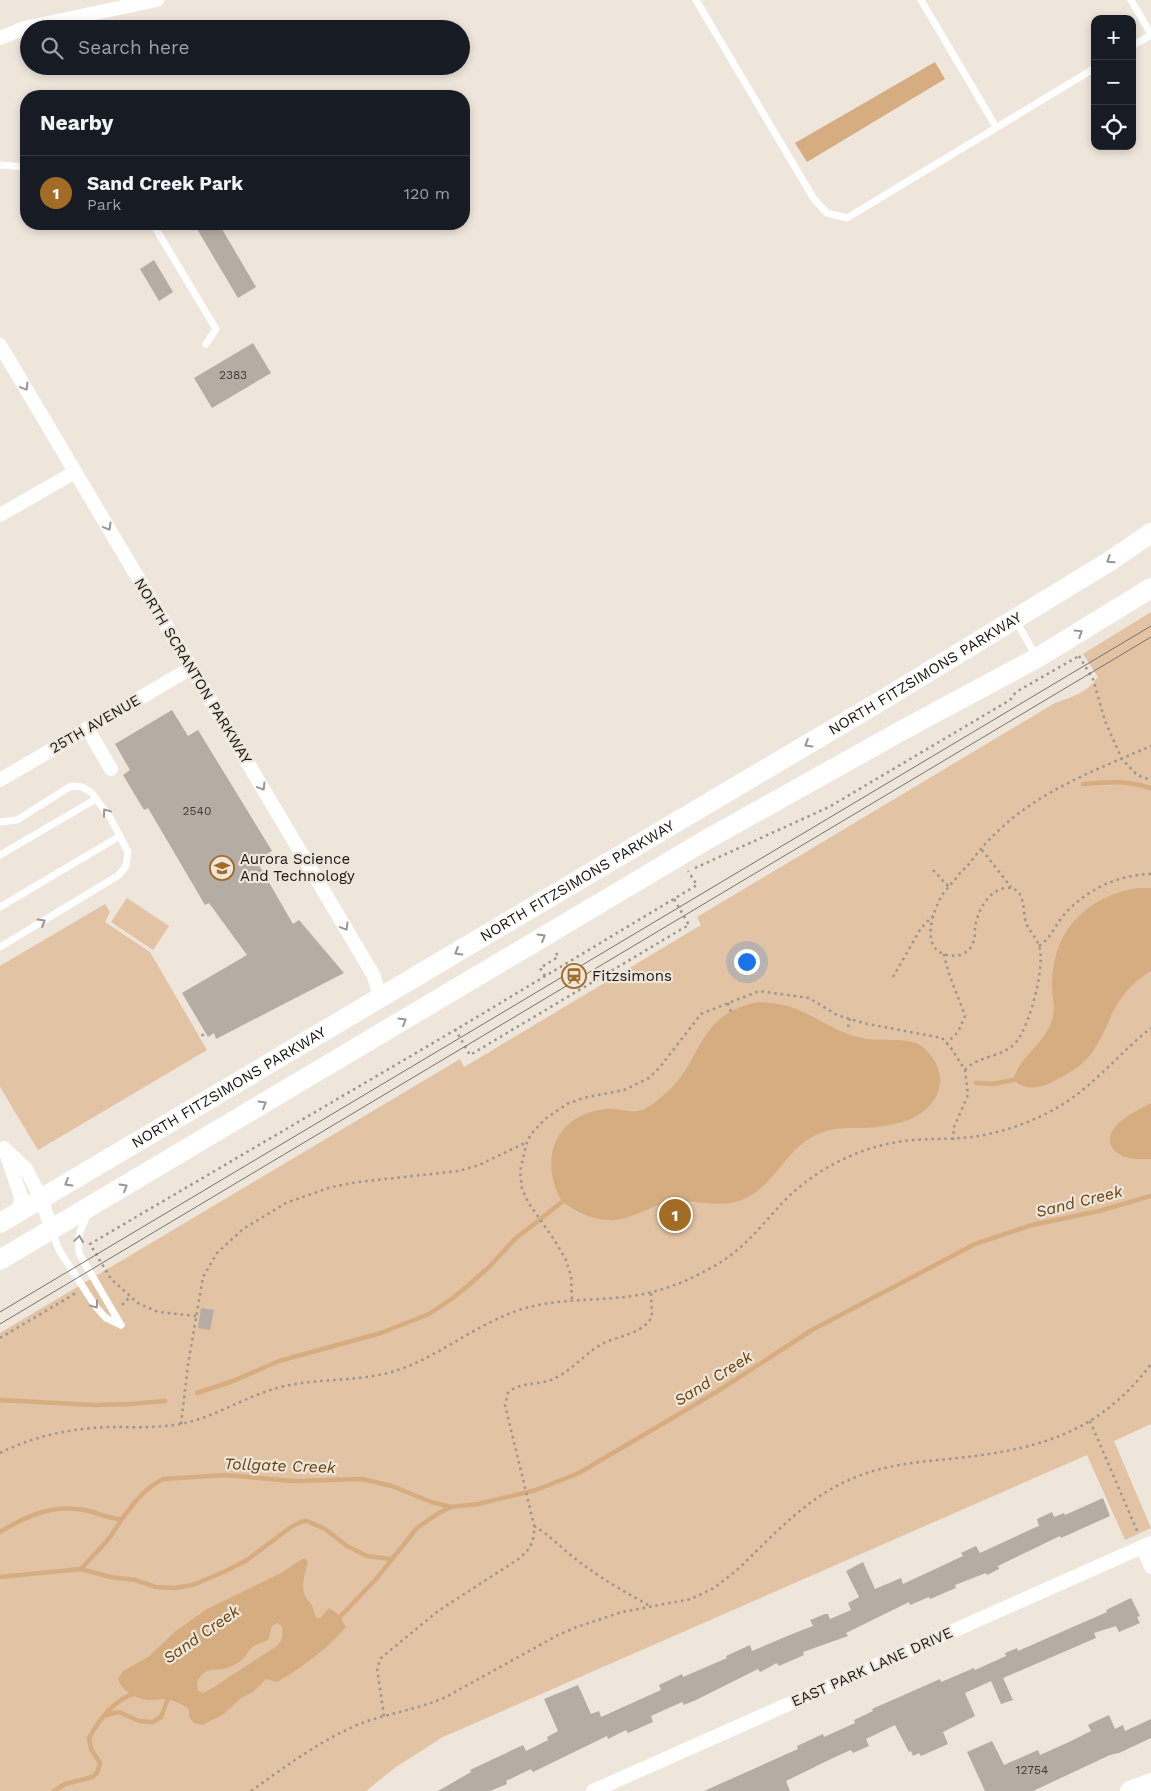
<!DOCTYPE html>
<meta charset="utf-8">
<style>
body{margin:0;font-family:"Work Sans",sans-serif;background:#20242c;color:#f1f3f6}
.controls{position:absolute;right:15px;top:15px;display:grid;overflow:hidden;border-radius:10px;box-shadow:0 2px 8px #0003}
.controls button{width:45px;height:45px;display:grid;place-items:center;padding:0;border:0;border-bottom:1px solid #363941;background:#171b24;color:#f1f3f6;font:25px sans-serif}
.you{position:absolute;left:746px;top:961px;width:18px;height:18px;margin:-12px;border:4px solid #fff;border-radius:50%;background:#1a73e8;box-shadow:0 0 0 8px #1a73e833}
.badge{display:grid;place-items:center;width:32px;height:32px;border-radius:50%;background:#a26c26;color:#fff;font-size:16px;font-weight:700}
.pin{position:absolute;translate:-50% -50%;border:2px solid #fff;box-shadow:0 1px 5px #0006}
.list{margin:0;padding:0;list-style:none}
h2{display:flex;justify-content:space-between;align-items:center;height:65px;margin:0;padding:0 20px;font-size:21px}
h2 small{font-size:16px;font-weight:400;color:#9ea1a6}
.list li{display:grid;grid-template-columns:32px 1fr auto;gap:15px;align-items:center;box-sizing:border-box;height:75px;padding:0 20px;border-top:1px solid #363941}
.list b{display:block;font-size:19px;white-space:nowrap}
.list p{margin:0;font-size:16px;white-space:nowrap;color:#9ea1a6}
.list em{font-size:16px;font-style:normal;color:#9ea1a6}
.icon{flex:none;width:28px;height:28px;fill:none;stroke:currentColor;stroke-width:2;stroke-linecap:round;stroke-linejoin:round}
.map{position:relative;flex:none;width:1151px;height:1791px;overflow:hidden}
.search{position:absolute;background:#171b24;box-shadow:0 2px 8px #0003;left:20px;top:20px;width:450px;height:55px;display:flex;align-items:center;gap:12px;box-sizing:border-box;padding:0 18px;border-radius:28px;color:#9ea1a6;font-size:19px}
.panel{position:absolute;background:#171b24;box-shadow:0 2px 8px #0003;left:20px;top:90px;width:450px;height:140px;border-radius:20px}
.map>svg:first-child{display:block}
</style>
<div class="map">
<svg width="1151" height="1791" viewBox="0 0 1151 1791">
<rect width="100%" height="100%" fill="#eee5db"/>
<g fill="#e2c3a3">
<path d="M1151 612V1424L1114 1441 1151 1528 1125 1540 1087 1455 443 1737 396 1767 366 1791H0V1333L460 1059 464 1067 481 1057 701 925 697 917 1055 703C1072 697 1087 693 1098 677L1083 654Z"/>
<path d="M127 898 169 926 153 950 111 922Z"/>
<path d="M105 904 110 912 105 922 150 952 207 1050 38 1150 0 1087V966Z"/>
</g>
<g fill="#d6ad80" fill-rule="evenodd">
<path d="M935 62 945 79 807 162 795 143Z"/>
<path d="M1137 888H1151V971C1141 977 1130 986 1123 996 1116 1004 1112 1014 1108 1023 1093 1056 1085 1066 1052 1082 1038 1089 1026 1090 1013 1080 1019 1058 1043 1044 1051 1023 1057 1009 1051 995 1052 981 1054 929 1087 897 1137 888Z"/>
<path d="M759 1002C774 1003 790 1005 803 1012 823 1021 840 1034 862 1038 878 1042 903 1037 918 1044 925 1047 930 1054 934 1060 950 1087 932 1112 905 1121 892 1125 877 1128 864 1128 850 1128 836 1127 823 1132 786 1146 781 1177 750 1196 725 1211 698 1199 672 1202 649 1205 630 1222 607 1220 589 1219 577 1211 562 1202 538 1159 555 1115 605 1109 617 1107 628 1113 639 1111 648 1109 658 1100 665 1094 704 1061 695 1014 759 1002Z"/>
<path d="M1151 1103V1159C1146 1159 1140 1159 1135 1159 1111 1156 1100 1139 1121 1121 1129 1114 1141 1109 1151 1103Z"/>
<path d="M304 1558 308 1562C305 1572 300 1588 306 1598 307 1600 310 1601 311 1604 314 1608 313 1614 317 1618H320L329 1608 338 1614 346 1627C326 1650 303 1667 277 1682L266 1679 253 1692 241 1698 224 1714 202 1725 194 1723 189 1717V1709C182 1704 174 1700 164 1699 160 1699 156 1700 152 1700 138 1700 123 1693 118 1679L123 1671 148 1657 177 1630 207 1609 281 1573ZM277 1623 282 1626C283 1634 283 1639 278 1645L211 1689 203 1693 198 1691 197 1682C206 1665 213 1672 227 1668 233 1666 240 1662 244 1658 247 1655 248 1651 251 1648 255 1644 263 1643 268 1640L272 1626Z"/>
</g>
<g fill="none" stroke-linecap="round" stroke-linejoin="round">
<g stroke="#d6ad80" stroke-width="4.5">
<path d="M1083 784C1106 782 1127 780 1150 788"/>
<path d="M976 1083 993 1084 1013 1080"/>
<path d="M197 1393 233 1381 279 1361 381 1333 429 1314 453 1298 470 1284 489 1267 515 1239 562 1202"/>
<path d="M0 1400 93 1405 129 1404 165 1401"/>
<path d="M0 1532C26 1516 53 1504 84 1510 98 1512 106 1519 121 1519"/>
<path d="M81 1569C90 1559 101 1548 110 1537 124 1516 140 1490 163 1479L226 1475 292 1481 362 1479 392 1486 431 1502 451 1507"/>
<path d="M0 1577 81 1569 110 1577 135 1580 156 1587 174 1588 193 1585 228 1570 247 1560 291 1527 303 1521H307L325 1529 347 1546 367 1556 391 1559"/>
<path d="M337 1620 376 1579 417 1528 437 1514 451 1507 478 1504 536 1490 579 1473 718 1391 812 1330 975 1244 1032 1225 1099 1211 1151 1196"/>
<path d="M106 1715 119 1712 139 1721 153 1722 161 1717 169 1696"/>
<path d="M54 1791 65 1784 92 1777 97 1773 100 1763 91 1749 89 1738C99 1720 115 1699 136 1693"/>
</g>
</g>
<g fill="#b5aca4">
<path d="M194 224H219L256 287 238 298Z"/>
<path d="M154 260 173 292 159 301 140 269Z"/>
<path d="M253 343 271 373 212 408 194 378Z"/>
<path d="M172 710 188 736 198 730 272 851 256 860 293 924 299 920 344 973 216 1039 214 1033 208 1037 182 993 247 955 209 903 205 905 148 808 144 810 123 775 130 770 115 744Z"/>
<path d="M201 1308 214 1310 210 1330 198 1328Z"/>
<path d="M1103 1498 1110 1516 1061 1538 1060 1536 998 1566 999 1569 987 1575 986 1573 955 1585 956 1588 930 1599 929 1597 910 1605 909 1602 846 1633 848 1636 803 1652 804 1655 779 1666 777 1663 760 1672 758 1669 696 1700 684 1705 682 1702 651 1716 653 1722 628 1733 626 1730 608 1739 607 1736 533 1772 531 1769 506 1781 507 1784 490 1791H438L471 1772 470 1770 523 1745 526 1751 548 1740 547 1737 558 1731 544 1699 578 1685 591 1714 599 1711 601 1717 661 1690 659 1685 682 1674 683 1677 727 1658 726 1656 750 1645 752 1651 792 1634 813 1626 810 1620 825 1614H828L830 1619 851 1610 848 1603 859 1597 846 1571 863 1562 875 1589 901 1578 903 1584 963 1556 961 1553 976 1546 980 1553 1034 1528 1039 1526 1037 1519 1052 1512 1054 1517 1064 1513 1065 1515Z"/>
<path d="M1131 1598 1140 1616 1137 1617 1140 1623 1119 1632 1116 1626 1094 1633 1096 1638 1003 1678 1013 1700 1001 1704 991 1681 965 1693 975 1716 943 1732 948 1744 921 1756 919 1753 913 1756 911 1751 909 1752 895 1725 866 1739 869 1746 853 1753 851 1750 835 1757 786 1781 790 1791H704L798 1749 797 1746 823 1734 824 1737 855 1723 854 1720 873 1711 872 1709 897 1698 940 1679 941 1682 974 1668 975 1670 1006 1656 1005 1653 1017 1648 1018 1651 1107 1612 1106 1610Z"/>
<path d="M1109 1715 1115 1729 1123 1725 1125 1731 1151 1719V1738L1119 1753 1110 1755 1033 1791H985L967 1752 992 1741 1004 1765 1038 1750 1040 1755 1069 1742 1091 1731 1088 1725Z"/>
</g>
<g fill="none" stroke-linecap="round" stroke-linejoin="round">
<g stroke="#9d968f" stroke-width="2.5" stroke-dasharray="2.5 4" stroke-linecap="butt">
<path d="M1079 656 1093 679 1105 721 1122 759 1137 775 1151 780"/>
<path d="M982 850 1011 887"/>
<path d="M695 868 829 807 1010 700 1016 692 1079 656"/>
<path d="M933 870 949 887"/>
<path d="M1039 946C1051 938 1054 927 1063 916 1085 890 1117 875 1151 874"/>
<path d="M944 954C948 976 958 995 965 1016L958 1032 947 1043"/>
<path d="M545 976 540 968 558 957 555 950"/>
<path d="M893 977 921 928 933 916"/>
<path d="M728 1003 731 1012"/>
<path d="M848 1027 850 1019"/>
<path d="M455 1029 470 1055 680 930 689 925 674 899"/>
<path d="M202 1034 205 1039"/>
<path d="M965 1070C978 1055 1004 1058 1017 1041 1030 1024 1046 965 1039 946 1036 936 1027 930 1025 919 1023 906 1024 886 1006 888 988 890 977 912 975 928 975 933 975 938 973 943 971 949 966 953 960 955 951 957 941 955 935 948 925 935 934 910 941 897 947 887 956 880 962 870L966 868C975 856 985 843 996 833 1038 791 1098 769 1151 746"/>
<path d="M572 1299 571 1276 566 1260 555 1241 528 1202 522 1189 520 1171 527 1142 531 1134 545 1119 567 1104 583 1098 624 1090 649 1078 660 1067 701 1014 759 991 809 998 837 1015 863 1023 942 1038 951 1048 965 1070 968 1095 954 1127 953 1140"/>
<path d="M122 1305 130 1297"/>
<path d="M196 1316 158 1312 138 1303 111 1279 90 1244 462 1026 697 885 688 871"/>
<path d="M0 1338 76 1293"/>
<path d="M1090 1421 1138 1533"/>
<path d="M181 1424 188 1365 203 1277 217 1253 243 1229 286 1203 331 1187 358 1182 459 1171 479 1165 527 1142"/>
<path d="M0 1453C34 1436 72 1428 110 1427 131 1427 153 1428 174 1425 212 1420 244 1396 281 1387 316 1378 352 1382 388 1373 434 1361 472 1326 519 1310 560 1297 597 1302 638 1295 663 1291 687 1281 709 1269 744 1250 758 1229 784 1201 802 1183 823 1168 846 1158 867 1148 890 1142 913 1140 939 1138 963 1140 989 1134 1024 1126 1058 1111 1085 1088 1108 1069 1128 1046 1151 1028"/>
<path d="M534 1526C550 1535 562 1549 577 1560 600 1578 625 1592 650 1606"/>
<path d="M384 1716 377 1668 381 1658 438 1611 520 1558 527 1551 532 1543 534 1534V1525L505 1405 508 1393C519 1382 537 1385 551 1380 571 1372 584 1354 602 1344 619 1335 641 1335 652 1317L651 1293"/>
<path d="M251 1791C286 1766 322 1739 362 1723 390 1713 419 1709 446 1697L558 1635 577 1627 622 1612 691 1599 714 1588 737 1570C774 1535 807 1496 856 1477 885 1465 917 1462 949 1459 1034 1450 1097 1436 1151 1364"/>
</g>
<g stroke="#fff" stroke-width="7">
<path d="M696 0 814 199 827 213 847 218 1095 68"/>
<path d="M921 0 996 127"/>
<path d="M1131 0 1151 34"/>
<path d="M1132 46 1151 35"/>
<path d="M0 165 26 167"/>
<path d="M153 224 216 329 206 344"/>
<path d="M1016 621 1037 658"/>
<path d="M0 822 17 820 71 786 82 787 91 792 111 819 128 852 126 866 119 875 0 947"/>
<path d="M0 855 96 799"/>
<path d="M0 907 120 836"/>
<path d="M88 1214C81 1228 75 1240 80 1255L121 1325"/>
<path d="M52 1231 59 1250 96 1307 106 1318 121 1325"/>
</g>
<g stroke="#fff" stroke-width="14">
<path d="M0 38 24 28 157 0"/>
<path d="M0 345 374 976 380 998"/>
<path d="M0 515 75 472"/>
<path d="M87 728 111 769"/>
<path d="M0 780 191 668"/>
<path d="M4 1148 26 1169 41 1198 52 1230"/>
<path d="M5 1150 21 1197 19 1212"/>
<path d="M1142 1547 1151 1567"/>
<path d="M593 1791 1151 1543"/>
</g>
<g stroke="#fff" stroke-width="20">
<path id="s1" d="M0 1223 879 702 1110 561 1151 533"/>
<path d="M0 1260 706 840 901 731 1037 658 1151 588"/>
<path d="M1130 1791 1151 1783"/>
</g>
<g stroke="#79736d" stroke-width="1">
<path d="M0 1312 1151 626"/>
<path d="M0 1324 1151 637"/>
</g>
</g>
<defs><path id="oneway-chevron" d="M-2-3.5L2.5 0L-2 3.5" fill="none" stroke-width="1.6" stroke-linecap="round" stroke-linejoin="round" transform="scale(1.25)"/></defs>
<g stroke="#989695">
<use href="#oneway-chevron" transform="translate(25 387) rotate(59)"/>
<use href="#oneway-chevron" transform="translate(108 527) rotate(59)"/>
<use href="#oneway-chevron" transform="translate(1110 560) rotate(147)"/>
<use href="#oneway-chevron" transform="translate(1079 633) rotate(-32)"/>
<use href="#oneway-chevron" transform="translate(808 744) rotate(149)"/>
<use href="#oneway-chevron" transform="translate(262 787) rotate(59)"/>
<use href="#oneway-chevron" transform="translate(106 812) rotate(-127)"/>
<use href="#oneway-chevron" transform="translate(42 922) rotate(-31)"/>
<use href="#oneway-chevron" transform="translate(345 927) rotate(59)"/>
<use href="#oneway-chevron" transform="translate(542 937) rotate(-31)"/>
<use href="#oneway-chevron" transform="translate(458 952) rotate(149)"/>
<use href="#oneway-chevron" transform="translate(403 1021) rotate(-31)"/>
<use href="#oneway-chevron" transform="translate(263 1104) rotate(-31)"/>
<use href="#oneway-chevron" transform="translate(68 1183) rotate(150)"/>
<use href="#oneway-chevron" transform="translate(124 1187) rotate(-31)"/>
<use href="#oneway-chevron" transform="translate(79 1239) rotate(-82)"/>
<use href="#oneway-chevron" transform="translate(95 1305) rotate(53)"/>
</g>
<defs>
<symbol id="school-ring" viewBox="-11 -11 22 22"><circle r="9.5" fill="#eee5db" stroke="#a26c26" stroke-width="1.5"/><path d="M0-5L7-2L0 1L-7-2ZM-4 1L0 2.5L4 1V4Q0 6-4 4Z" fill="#a26c26"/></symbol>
<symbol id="station-ring" viewBox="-11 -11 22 22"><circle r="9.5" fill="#eee5db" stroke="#a26c26" stroke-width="1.5"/><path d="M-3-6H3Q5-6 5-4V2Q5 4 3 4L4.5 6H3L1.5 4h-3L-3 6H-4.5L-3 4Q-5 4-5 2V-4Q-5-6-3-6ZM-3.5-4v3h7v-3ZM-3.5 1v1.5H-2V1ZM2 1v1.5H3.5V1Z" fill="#a26c26"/></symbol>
</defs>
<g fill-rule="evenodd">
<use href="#school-ring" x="208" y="854" width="28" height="28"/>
<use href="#station-ring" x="560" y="962" width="28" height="28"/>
</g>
<g text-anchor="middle" stroke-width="4.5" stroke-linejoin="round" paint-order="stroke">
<g font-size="12" fill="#403c37">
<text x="233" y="379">2383</text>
<text x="197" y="815">2540</text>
<text x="1032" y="1774">12754</text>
</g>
<g font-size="15" fill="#191613" stroke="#eee5db">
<text transform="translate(193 671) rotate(59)" y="5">NORTH SCRANTON PARKWAY</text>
<text dy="5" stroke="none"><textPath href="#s1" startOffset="1076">NORTH FITZSIMONS PARKWAY</textPath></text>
<text transform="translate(95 724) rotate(-30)" y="5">25TH AVENUE</text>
<text dy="5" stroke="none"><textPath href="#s1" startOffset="671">NORTH FITZSIMONS PARKWAY</textPath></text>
<text dy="5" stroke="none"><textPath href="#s1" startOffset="266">NORTH FITZSIMONS PARKWAY</textPath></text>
<text transform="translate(872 1667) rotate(-24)" y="5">EAST PARK LANE DRIVE</text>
</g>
<g font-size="15" fill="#191613" stroke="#eee5db" text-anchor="start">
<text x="240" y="864">Aurora Science<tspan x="240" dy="17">And Technology</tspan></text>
<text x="592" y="981">Fitzsimons</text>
</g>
<g font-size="16" font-style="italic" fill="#684109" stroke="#eee5db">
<text transform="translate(1079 1201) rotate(-14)" y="6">Sand Creek</text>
<text transform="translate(713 1378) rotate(-32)" y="6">Sand Creek</text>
<text transform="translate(280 1465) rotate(2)" y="6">Tollgate Creek</text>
<text transform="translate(201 1634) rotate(-35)" y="6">Sand Creek</text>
</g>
</g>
</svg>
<div class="controls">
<button>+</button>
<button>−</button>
<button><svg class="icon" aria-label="locate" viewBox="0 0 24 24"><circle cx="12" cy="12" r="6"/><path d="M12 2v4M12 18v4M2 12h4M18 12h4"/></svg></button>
</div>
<div class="you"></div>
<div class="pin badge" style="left:675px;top:1215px">1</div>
<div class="search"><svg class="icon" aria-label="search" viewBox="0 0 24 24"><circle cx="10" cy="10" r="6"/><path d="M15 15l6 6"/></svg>Search here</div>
<section class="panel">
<h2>Nearby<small></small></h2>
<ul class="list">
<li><span class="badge">1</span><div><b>Sand Creek Park</b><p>Park</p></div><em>120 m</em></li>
</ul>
</section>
</div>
